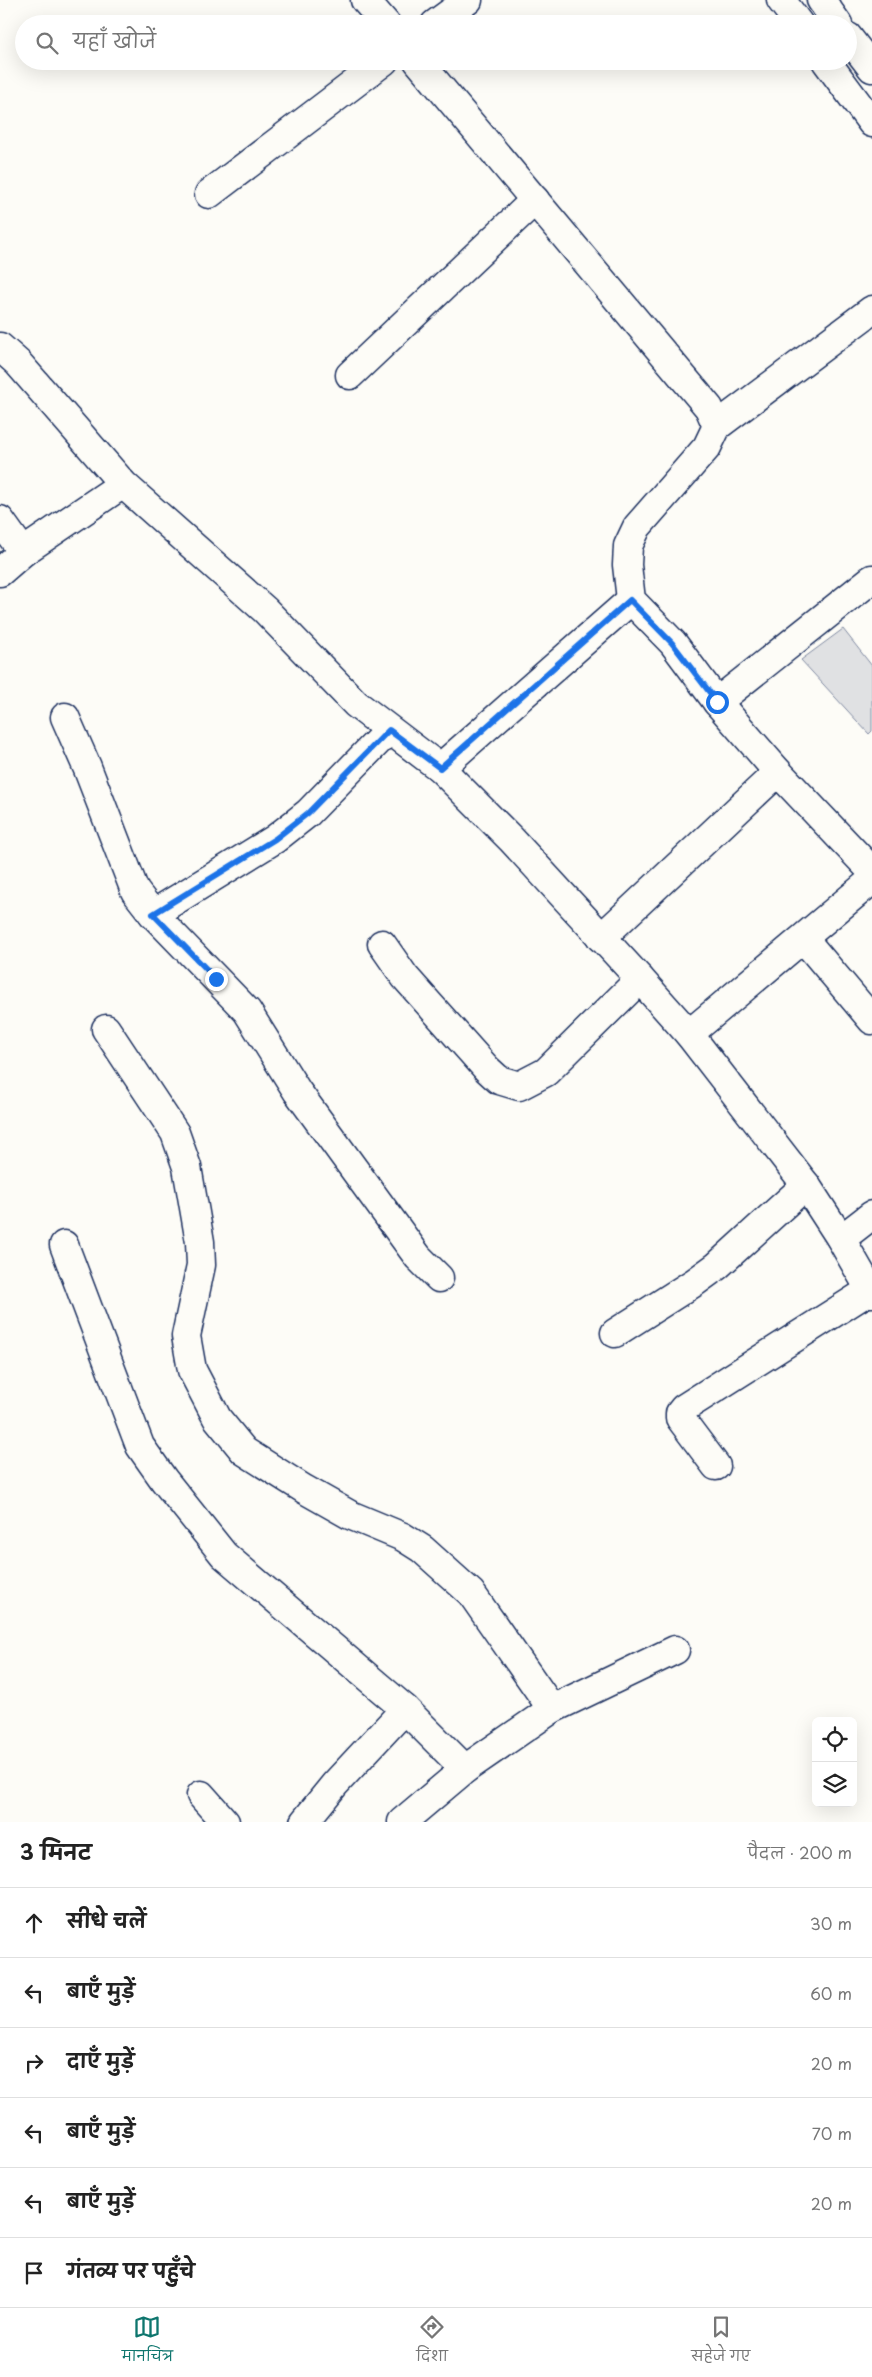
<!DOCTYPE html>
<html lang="hi">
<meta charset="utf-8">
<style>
body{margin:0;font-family:"Playpen Sans","Playpen Sans Deva",sans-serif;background:#f2f2f2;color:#222}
.controls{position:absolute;right:15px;bottom:15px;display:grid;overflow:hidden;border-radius:8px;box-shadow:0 5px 20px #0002}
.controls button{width:45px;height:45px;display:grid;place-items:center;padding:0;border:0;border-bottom:1px solid #e0e0e0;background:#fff;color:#222;font:25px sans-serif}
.stop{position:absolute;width:15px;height:15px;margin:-11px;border:4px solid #1a73e8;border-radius:50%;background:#fff}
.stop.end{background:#1a73e8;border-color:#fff;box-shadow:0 1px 5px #0008}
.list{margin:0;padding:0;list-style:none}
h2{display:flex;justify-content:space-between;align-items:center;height:65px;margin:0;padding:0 20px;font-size:21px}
h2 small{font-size:16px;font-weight:400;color:#767676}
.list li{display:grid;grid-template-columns:32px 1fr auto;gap:15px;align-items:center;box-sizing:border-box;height:70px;padding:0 20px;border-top:1px solid #e0e0e0}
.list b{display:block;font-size:19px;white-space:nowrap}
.list em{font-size:16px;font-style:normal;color:#767676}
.icon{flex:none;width:28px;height:28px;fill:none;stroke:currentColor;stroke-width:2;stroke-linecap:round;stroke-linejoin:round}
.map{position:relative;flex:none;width:872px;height:1822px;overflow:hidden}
.search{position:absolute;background:#fff;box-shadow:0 5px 20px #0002;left:15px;right:15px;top:15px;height:55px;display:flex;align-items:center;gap:12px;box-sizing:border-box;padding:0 18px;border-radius:28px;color:#767676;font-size:19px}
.sheet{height:485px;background:#fff}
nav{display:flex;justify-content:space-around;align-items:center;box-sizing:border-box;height:70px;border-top:1px solid #e0e0e0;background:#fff;font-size:14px;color:#767676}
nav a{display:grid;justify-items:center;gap:2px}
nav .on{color:#0f766e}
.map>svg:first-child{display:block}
</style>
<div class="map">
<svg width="872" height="1822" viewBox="0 0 872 1822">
<rect width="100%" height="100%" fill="#fdfcf7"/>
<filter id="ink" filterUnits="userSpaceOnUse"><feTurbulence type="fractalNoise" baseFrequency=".02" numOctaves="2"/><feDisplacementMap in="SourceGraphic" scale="10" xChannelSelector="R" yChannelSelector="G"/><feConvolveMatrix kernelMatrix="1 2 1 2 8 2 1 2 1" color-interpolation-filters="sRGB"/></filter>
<g filter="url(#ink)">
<path fill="#e0e1e3" stroke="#7e88a0" d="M843 629 872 666V731L869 734 801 660Z"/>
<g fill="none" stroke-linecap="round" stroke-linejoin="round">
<defs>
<g id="minor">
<path d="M365 0 386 24"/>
<path d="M435 24 468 0"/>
<path d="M418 61 709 408 717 426 707 447 637 527 628 546 627 565 631 600 673 643 717 702 778 772 872 871"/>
<path d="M209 194 384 61"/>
<path d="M0 347 18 363 123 484 265 610 356 704 440 768 511 839 640 979 689 1034 806 1185 841 1239 872 1293"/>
<path d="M350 375 535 200"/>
<path d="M717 426 872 310"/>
<path d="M0 520 23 552"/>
<path d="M0 572 23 552 123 484"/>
<path d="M717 702 872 579"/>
<path d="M65 717 87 767 135 891 153 914 247 1011 297 1091 418 1257 439 1278"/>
<path d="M440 768 631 600"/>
<path d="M153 914 275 839 308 813 389 730"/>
<path d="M601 938 778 772"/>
<path d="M804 939 872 1020"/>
<path d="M382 944 405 977 487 1069 499 1080 519 1086 546 1072 640 979"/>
<path d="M106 1029 175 1133 187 1167 200 1242 201 1265 186 1336 192 1370 217 1418 244 1451 304 1489 350 1515 403 1537 422 1549 471 1593 552 1709"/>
<path d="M689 1034 872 880"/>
<path d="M841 1239 872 1215"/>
<path d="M64 1245 140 1446 164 1480 224 1555 405 1709 465 1769"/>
<path d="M615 1333 695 1282 717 1266 806 1185"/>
<path d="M716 1466 680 1418V1413L684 1408 870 1290"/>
<path d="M201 1795 225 1822"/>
<path d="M304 1822 335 1784 405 1709"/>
<path d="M402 1822 465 1769 552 1709 675 1650"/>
</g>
<g id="highway">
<path d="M781 0 799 24"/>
<path d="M821 0 838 24"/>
<path d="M848 37 872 68"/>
<path d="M826 61 872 123"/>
</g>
</defs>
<use href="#minor" stroke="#1b2f5e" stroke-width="31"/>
<use href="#highway" stroke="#1b2f5e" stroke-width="31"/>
<use href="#minor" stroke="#fdfcf7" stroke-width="28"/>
<use href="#highway" stroke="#fdfcf7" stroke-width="28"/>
</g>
</g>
<g fill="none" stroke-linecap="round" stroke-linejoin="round" filter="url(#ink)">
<path stroke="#1a73e8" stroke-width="6" d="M216 979 153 914 275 839 308 813 389 730 440 768 630 600 672 643 717 702"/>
</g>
</svg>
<div class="controls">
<button><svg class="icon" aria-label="locate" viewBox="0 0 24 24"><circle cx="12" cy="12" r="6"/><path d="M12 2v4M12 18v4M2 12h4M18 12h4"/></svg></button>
<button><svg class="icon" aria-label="layers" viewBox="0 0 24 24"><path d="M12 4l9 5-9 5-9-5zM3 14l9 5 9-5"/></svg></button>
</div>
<div class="stop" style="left:717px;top:702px"></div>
<div class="stop end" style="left:216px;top:979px"></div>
<div class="search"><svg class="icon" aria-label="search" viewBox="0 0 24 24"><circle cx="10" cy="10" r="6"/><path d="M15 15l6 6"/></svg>यहाँ खोजें</div>
</div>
<section class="sheet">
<h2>3 मिनट<small>पैदल · 200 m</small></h2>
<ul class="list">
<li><svg class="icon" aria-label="ahead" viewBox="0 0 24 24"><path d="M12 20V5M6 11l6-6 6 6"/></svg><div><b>सीधे चलें</b></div><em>30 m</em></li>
<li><svg class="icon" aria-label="left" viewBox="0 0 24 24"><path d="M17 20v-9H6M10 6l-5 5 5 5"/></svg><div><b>बाएँ मुड़ें</b></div><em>60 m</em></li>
<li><svg class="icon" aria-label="right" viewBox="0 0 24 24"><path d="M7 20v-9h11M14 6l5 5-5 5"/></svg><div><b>दाएँ मुड़ें</b></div><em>20 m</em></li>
<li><svg class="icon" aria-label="left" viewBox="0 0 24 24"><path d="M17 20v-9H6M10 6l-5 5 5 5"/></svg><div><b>बाएँ मुड़ें</b></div><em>70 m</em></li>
<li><svg class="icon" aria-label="left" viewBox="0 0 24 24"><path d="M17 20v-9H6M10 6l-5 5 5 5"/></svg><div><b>बाएँ मुड़ें</b></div><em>20 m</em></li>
<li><svg class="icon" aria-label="arrive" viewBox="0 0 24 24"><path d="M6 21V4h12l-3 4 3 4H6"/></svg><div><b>गंतव्य पर पहुँचे</b></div></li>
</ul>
</section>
<nav>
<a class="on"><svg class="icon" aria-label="map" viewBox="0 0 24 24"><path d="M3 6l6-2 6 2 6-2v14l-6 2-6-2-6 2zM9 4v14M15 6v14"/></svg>मानचित्र</a>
<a><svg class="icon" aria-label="directions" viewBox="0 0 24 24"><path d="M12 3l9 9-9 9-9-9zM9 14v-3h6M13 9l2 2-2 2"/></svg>दिशा</a>
<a><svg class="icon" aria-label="saved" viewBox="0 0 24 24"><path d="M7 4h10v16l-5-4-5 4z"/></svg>सहेजे गए</a>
</nav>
